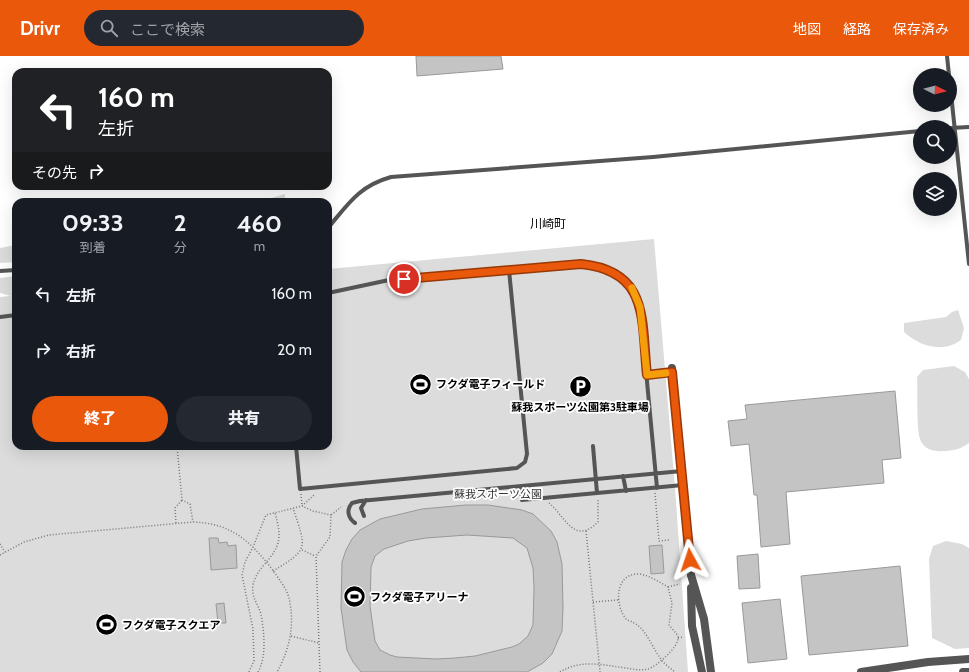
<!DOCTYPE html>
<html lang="ja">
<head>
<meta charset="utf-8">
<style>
  :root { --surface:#171b24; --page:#242831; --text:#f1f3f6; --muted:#9ea1a6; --accent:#ea580c }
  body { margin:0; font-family:Cabin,"Noto Sans JP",sans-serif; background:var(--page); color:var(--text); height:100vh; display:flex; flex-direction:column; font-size:15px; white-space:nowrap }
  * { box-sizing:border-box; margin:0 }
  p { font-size:13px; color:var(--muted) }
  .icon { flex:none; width:22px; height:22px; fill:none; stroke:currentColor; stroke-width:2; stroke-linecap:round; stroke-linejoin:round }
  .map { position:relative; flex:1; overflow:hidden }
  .panel { position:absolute; left:12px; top:142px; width:320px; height:252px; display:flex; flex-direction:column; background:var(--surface); border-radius:12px; box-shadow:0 4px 16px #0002 }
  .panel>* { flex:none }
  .hud { position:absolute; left:12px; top:12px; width:320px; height:122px; border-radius:12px; box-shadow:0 4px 16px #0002; background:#202124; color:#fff; overflow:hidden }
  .needle { width:26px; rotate:96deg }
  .fabs { position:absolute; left:913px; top:12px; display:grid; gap:8px }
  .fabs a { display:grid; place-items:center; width:44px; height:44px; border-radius:50%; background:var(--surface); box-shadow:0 4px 16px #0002; font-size:20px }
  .pin { position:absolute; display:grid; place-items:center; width:34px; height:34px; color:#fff; margin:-17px; border:2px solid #fff; border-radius:50%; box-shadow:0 1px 4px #0007 }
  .me { position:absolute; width:44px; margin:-22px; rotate:355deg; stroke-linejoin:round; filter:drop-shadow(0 0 3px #0008) }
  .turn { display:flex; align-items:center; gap:14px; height:84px; padding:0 20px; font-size:18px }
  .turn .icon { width:52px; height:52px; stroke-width:2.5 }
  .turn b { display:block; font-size:28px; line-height:34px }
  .then { display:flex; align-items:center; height:38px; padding:0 20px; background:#0003; gap:8px; font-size:15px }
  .eta { display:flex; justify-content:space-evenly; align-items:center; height:68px; text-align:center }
  .eta b { font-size:24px; font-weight:800; line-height:28px }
  .action { display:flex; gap:8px; margin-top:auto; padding:8px 20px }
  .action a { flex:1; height:46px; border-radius:24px; background:var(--accent); color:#fff; font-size:16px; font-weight:800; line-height:46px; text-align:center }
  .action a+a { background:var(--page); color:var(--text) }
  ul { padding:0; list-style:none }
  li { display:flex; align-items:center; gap:12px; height:56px; padding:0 20px }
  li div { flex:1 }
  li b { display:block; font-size:15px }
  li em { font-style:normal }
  header { display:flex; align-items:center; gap:24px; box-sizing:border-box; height:56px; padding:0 20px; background:var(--accent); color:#fff }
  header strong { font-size:19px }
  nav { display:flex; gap:22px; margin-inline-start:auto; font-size:14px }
  .search { width:280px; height:36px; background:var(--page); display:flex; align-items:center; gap:10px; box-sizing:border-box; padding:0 14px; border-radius:22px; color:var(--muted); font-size:15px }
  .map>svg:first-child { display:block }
  .green { fill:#dcdcdc }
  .building { fill:#c4c4c4; stroke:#999; fill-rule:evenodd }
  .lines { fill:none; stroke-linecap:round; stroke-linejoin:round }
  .path { stroke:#777; stroke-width:1.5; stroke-dasharray:1 2; stroke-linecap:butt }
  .service { stroke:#555; stroke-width:4 }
  .minor { stroke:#555; stroke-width:8 }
  .tertiary { stroke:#555; stroke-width:8 }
  .route-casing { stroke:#983908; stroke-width:10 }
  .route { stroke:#ea580c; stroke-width:7 }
  .slow { stroke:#f59e0b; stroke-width:7 }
  .labels { text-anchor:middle; stroke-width:3.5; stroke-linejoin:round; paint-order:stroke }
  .poi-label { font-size:11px; font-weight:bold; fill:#000; stroke:#fff; text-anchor:start }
  .park-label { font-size:11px; fill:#333; stroke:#fff }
  .neighbourhood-label { font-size:12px; fill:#000; stroke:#fff }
</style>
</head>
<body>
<header>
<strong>Drivr</strong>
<div class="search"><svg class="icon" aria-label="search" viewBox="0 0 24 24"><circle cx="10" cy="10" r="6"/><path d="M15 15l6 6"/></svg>ここで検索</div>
<nav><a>地図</a><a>経路</a><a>保存済み</a></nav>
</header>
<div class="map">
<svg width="969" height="616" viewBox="0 0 969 616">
  <rect width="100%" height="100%" fill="#fff"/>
  <path class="green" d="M285,138v8h-27z
    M654,183l21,249 13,184h-688v-375l11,-1 -11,-3v-15l16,-2v170h312v-177z
    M16,189v17l-16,1v-15z
    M958,254l6,18 -3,12c-18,13 -41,7 -57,-8v-9l42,-6 6,-5z
    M954,310l11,6 4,7v64c-8,6 -16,8 -26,8 -9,1 -20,-2 -23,-12 -4,-11 -2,-48 -3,-62l6,-7z
    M946,485l16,3 7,4v100l-14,1 -23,-11 -3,-79 4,-13z"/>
  <path class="building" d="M416,0h85l2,13 -86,7z
    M895,335l6,67 -19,2 2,23 -98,9 4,52 -29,3 -4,-52h-3l-5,-51 -18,2 -3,-25 19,-2 -2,-14z
    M466,449h22l34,5 11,4 18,17 6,11 5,22 1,44 -1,23 -10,23 -9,9 -16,9h-166l-8,-10 -6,-12 -6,-42 1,-46 4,-12 6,-11 8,-9 20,-11 42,-10zM467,479l46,3 14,10 6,20 1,20 -1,37 -5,11 -9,8 -7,3 -37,9 -20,2 -19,1 -39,-2 -7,-2 -10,-5 -5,-9 -5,-35 1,-39 4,-11 9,-7 24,-8 18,-3z
    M209,482h9l1,5 8,-1 1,4 8,-1 1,23 -26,2z
    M662,489l2,28 -13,1 -2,-28z
    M758,498l2,34 -21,1 -2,-33z
    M900,510l8,80 -99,9 -8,-79z
    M780,543l7,60 -39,4 -6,-60z
    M224,547l2,20h-8l-2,-19z"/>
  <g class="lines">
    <path class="path" d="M177,390l5,54 8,4 3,18
      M655,437l4,48 10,-1
      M301,438l1,12
      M549,447c16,13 25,43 49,19v-23
      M302,450l13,-12
      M176,467l-1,-15 7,-8
      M586,475l14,141
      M0,488l5,8
      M302,494l13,6
      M0,499l24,-13 25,-7 144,-13c38,1 57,19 79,47 6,9 14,18 17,29 6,26 1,51 -12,74
      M273,515c37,-22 33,-23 20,-63
      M668,531l12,-3
      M593,546l25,-2
      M291,580l28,7
      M678,582l6,-1
      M249,616l5,-11 -1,-32 -11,-54 3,-13 8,-15 13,-32 36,-9 11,5 18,4
      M258,616c9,-16 6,-40 3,-58 -3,-10 -10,-17 -8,-29 2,-8 5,-13 10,-19 18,-20 19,-28 12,-53
      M320,616l-4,-116 14,-19 1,-22 10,-8
      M560,616c21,-13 43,-7 66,-4 7,1 15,3 22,1 8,-2 32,-23 30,-32 -1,-4 -6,-8 -9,-12l3,-22 -4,-16c-9,-5 -22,-14 -32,-13 -22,2 -21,33 -9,46 19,5 23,25 34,39 3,5 9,9 14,13"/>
    <path class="service" d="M947,0l2,19
      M950,28l19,180
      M950,72l19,-1
      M328,172c20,-24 31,-42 63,-51l262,-20 267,-26
      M0,215l16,-1
      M328,237l61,-13 192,-16c33,3 46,12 59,43l17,181
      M0,261l16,-2
      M647,319l25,-3
      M296,390l4,43 217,-21 8,-6 2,-8 -18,-184
      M593,390l4,47
      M623,420l3,15
      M521,431l1,13 161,-15
      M364,460l-3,-8 5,-8
      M355,467c-7,-5 -9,-13 -3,-20l8,-2 322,-30"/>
    <path class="minor" d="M691,519l13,44 7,53
      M691,532l1,38 10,46"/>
    <path class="tertiary" d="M672,312l19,207
      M861,616l67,-10 41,-3
      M963,616h6"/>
  </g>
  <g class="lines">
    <defs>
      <path id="route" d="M404,223l177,-15c69,7 60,56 66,111l25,-3 18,188"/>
    </defs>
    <use href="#route" class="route-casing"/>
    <use href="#route" class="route"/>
    <path class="slow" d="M632,232l8,19 7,68 19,-2"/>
  </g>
  <defs>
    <symbol id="stadium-disc" viewBox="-11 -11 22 22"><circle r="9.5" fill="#000" stroke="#fff"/><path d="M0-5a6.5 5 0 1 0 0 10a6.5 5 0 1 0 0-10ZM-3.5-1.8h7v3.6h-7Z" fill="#fff"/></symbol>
    <symbol id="parking-disc" viewBox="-11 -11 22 22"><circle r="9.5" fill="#000" stroke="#fff"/><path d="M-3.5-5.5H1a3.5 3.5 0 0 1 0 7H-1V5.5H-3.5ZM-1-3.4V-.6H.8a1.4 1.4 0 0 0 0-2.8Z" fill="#fff"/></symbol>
  </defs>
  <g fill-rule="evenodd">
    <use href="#stadium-disc" x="408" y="316" width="25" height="25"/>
    <use href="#parking-disc" x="568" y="318" width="25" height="25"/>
    <use href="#stadium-disc" x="342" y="528" width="25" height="25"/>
    <use href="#stadium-disc" x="94" y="556" width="25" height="25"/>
  </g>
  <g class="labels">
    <g class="poi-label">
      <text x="436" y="332">フクダ電子フィールド</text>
      <text x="580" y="355" text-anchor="middle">蘇我スポーツ公園第3駐車場</text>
      <text x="370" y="545">フクダ電子アリーナ</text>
      <text x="122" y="573">フクダ電子スクエア</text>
    </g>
    <g class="park-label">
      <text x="498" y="442">蘇我スポーツ公園</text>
    </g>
    <g class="neighbourhood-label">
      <text x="548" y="172">川崎町</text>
    </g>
  </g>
</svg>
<div class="fabs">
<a><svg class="needle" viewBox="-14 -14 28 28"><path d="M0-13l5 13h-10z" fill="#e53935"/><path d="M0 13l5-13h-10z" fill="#9ea1a6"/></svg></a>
<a><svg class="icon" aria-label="search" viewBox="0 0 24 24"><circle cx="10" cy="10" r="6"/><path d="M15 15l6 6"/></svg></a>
<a><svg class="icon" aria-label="layers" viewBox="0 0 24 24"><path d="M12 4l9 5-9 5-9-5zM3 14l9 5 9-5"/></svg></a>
</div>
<div class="pin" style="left:404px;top:223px;background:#d93025"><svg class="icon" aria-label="arrive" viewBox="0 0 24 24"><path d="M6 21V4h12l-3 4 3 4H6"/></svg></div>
<svg class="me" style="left:690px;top:504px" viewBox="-20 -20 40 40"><path d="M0-17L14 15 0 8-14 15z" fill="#ea580c" stroke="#fff" stroke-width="4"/></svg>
<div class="hud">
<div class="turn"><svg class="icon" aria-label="left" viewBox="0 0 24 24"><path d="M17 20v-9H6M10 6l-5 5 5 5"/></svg><div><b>160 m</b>左折</div></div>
<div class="then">その先<svg class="icon" aria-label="right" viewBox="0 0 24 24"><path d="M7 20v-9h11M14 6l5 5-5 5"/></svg></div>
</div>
<section class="panel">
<div class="eta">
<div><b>09:33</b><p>到着</p></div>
<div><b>2</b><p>分</p></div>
<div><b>460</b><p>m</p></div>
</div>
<ul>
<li><svg class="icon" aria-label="left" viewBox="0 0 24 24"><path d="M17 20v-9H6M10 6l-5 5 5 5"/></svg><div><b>左折</b></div><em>160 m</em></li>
<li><svg class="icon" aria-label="right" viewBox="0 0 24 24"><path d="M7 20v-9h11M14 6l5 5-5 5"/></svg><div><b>右折</b></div><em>20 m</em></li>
</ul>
<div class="action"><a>終了</a><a>共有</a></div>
</section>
</div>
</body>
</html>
